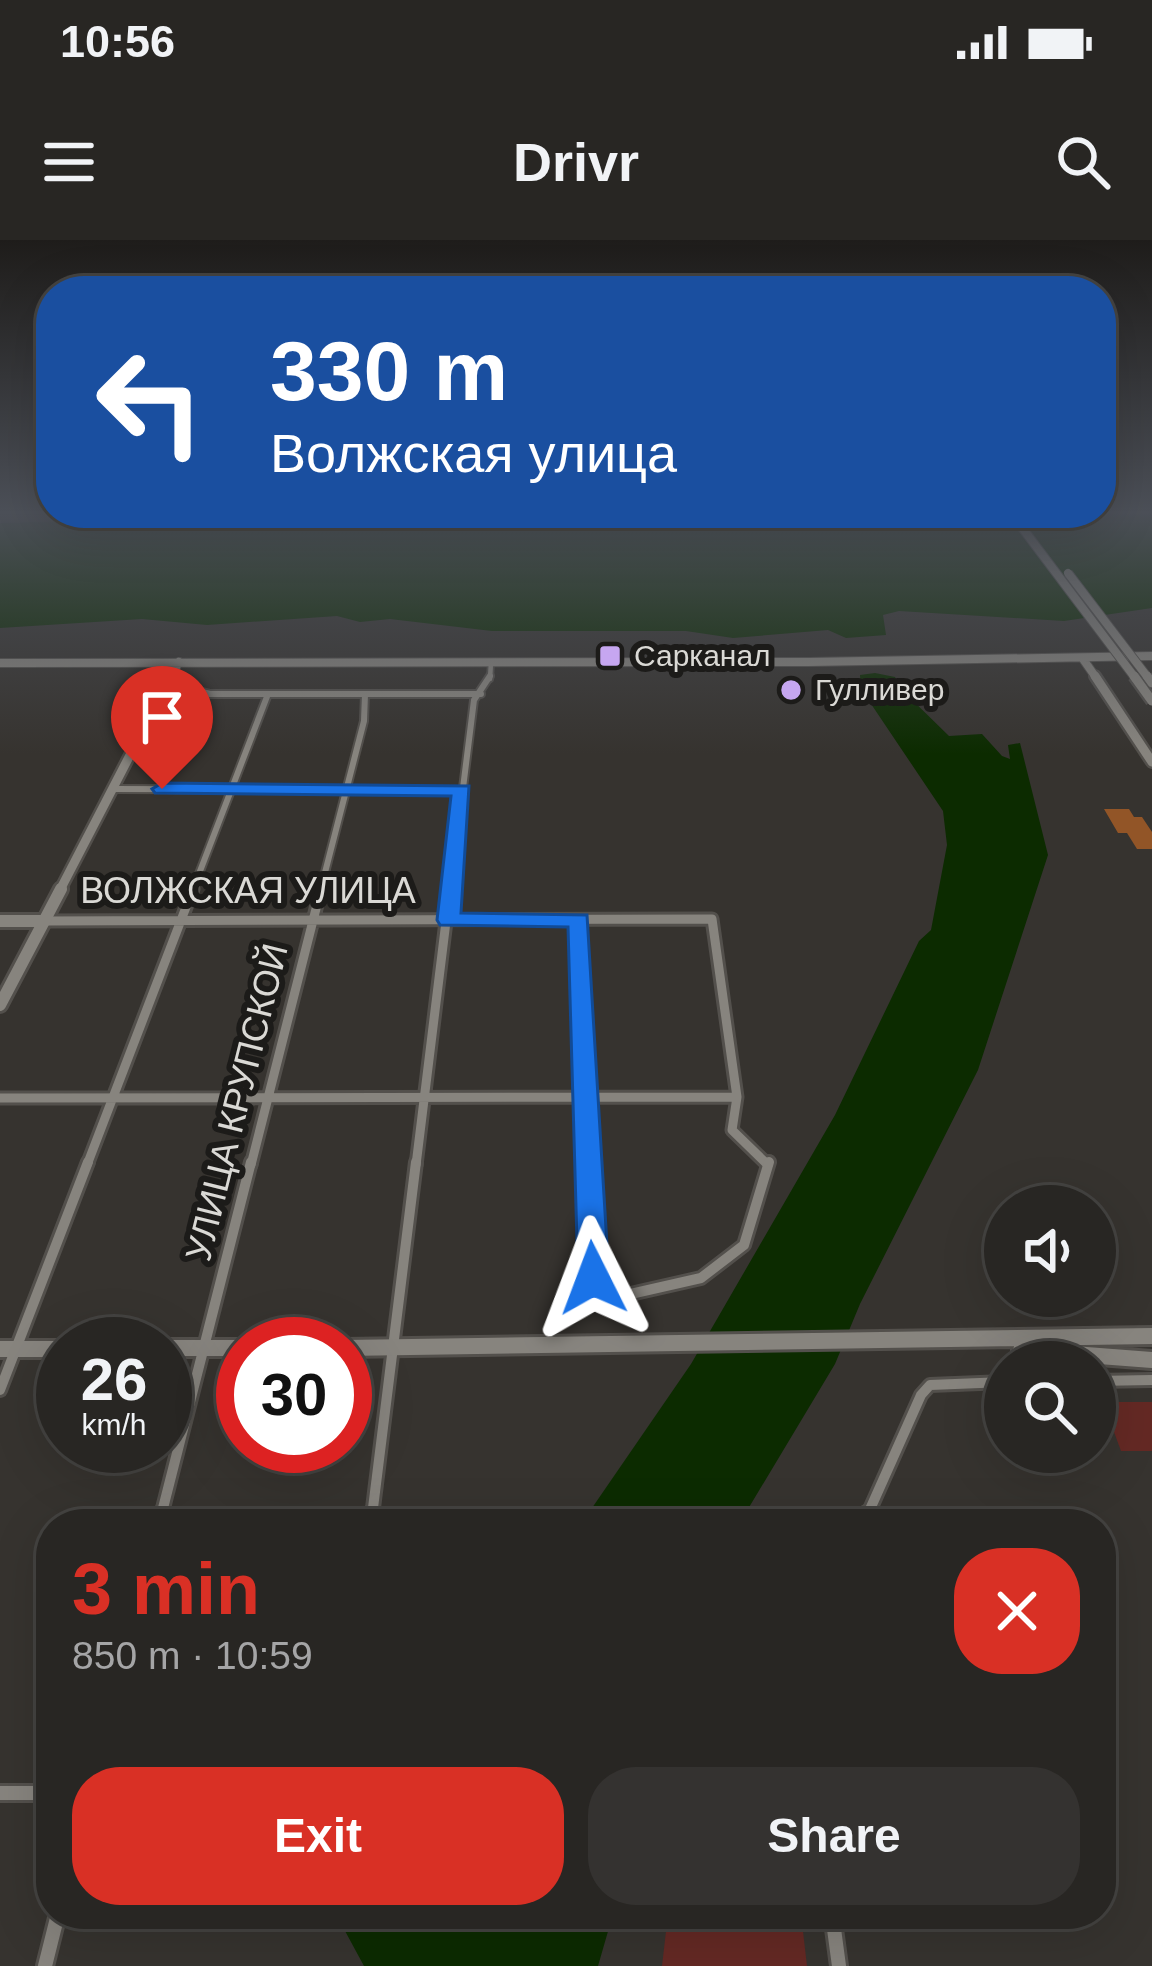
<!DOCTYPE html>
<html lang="en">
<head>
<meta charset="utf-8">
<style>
  :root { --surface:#282623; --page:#343230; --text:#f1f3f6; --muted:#a5a5a6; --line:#444341; --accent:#d93025 }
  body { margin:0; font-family:Arial,sans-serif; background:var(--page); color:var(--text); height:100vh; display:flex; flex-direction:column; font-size:45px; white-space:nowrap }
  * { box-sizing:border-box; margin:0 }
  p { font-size:39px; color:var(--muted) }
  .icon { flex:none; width:66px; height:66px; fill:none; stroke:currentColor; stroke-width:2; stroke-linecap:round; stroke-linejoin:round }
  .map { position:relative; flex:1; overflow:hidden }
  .side { position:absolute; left:36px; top:1269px; width:1080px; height:420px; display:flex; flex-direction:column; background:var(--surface); border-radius:48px; box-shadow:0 12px 48px #0002,0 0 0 3px var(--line) }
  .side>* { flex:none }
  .banner { position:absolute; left:36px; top:36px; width:1080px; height:252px; border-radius:48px; box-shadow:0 12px 48px #0002,0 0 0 3px var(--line); background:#1a4fa0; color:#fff; overflow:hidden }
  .buttons { position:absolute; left:984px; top:945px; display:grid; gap:24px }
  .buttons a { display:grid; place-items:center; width:132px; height:132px; border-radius:50%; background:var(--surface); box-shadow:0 12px 48px #0002,0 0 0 3px var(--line); font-size:60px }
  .speed { position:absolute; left:36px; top:1077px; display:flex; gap:24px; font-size:60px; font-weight:700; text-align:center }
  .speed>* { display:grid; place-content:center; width:156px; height:156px; border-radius:50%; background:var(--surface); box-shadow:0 12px 48px #0002,0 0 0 3px var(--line); line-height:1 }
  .speed small { font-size:30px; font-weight:400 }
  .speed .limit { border:18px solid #d22; background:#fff; color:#111 }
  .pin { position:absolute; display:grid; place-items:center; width:102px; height:102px; color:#fff; margin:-123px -51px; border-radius:50% 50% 50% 0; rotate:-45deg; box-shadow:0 0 12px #0007 }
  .pin .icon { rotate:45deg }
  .me { position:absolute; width:132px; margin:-66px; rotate:357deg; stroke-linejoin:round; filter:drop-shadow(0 0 9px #0008) }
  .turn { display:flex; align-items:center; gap:42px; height:252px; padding:0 36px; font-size:54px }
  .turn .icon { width:156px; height:156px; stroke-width:2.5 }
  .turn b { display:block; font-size:84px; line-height:102px }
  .round { display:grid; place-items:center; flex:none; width:126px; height:126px; border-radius:48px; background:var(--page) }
  .overview { display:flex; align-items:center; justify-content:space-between; height:204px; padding:0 36px }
  h1 { font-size:72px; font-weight:600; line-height:90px; color:var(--accent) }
  .cta { display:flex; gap:24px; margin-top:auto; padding:24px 36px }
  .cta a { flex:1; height:138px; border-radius:48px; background:var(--accent); color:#fff; font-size:48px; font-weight:600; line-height:138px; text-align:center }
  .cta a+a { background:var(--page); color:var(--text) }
  .status { display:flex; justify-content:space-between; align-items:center; height:84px; padding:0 60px; background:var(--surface); direction:ltr }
  .status svg { height:33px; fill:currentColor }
  header { display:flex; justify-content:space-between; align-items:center; height:156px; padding:0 36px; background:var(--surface); font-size:54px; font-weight:600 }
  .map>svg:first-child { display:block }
  .green { fill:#642924 }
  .water { fill:#0c2b00 }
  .building { fill:#925527 }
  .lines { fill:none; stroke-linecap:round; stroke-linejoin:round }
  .street-far4-casing { stroke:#53504c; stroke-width:8 }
  .street-far3-casing { stroke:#53504c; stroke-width:10 }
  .street-far2-casing { stroke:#53504c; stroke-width:15 }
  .street-far1-casing { stroke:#53504c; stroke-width:16 }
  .street-casing { stroke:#53504c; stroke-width:20 }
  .secondary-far3-casing { stroke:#53504c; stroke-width:10 }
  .secondary-far2-casing { stroke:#53504c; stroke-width:14 }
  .secondary-far1-casing { stroke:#53504c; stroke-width:18 }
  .secondary-casing { stroke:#53504c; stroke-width:22 }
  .street-far4 { stroke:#87847e; stroke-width:4.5 }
  .street-far3 { stroke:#87847e; stroke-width:6 }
  .street-far2 { stroke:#87847e; stroke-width:9 }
  .street-far1 { stroke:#87847e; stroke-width:10 }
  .street { stroke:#87847e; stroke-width:14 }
  .secondary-far3 { stroke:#87847e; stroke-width:8 }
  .secondary-far2 { stroke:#87847e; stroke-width:9 }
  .secondary-far1 { stroke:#87847e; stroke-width:12 }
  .secondary { stroke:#87847e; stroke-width:16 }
  .secondary-bridge-far1-casing { stroke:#53504c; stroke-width:10; stroke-linecap:butt }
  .secondary-bridge-casing { stroke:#53504c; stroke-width:14; stroke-linecap:butt }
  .secondary-bridge-far1 { stroke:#87847e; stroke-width:8 }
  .secondary-bridge { stroke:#87847e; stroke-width:9 }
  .route { fill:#1a73e8; stroke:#114b97; stroke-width:3 }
  .poi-dot { fill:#c6a6f0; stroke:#1c1b19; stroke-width:4.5 }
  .labels { text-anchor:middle; stroke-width:12; stroke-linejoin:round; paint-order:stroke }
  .far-poi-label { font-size:30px; fill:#dad9d5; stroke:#1c1b19; text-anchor:start }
  .street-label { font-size:36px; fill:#dad9d5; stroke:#1c1b19 }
</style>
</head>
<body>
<div class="status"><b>10:56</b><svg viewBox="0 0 49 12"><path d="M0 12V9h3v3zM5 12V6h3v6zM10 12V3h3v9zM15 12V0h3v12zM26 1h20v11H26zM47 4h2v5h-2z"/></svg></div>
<header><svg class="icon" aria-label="menu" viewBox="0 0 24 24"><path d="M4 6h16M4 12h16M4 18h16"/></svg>Drivr<svg class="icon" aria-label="search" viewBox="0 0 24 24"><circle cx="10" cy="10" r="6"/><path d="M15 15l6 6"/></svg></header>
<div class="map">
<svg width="1152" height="1726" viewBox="0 0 1152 1726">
  <rect width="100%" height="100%" fill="#36332f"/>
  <path class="green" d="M1103,1162h49v49h-31z
    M668,1674h133l6,52h-145z"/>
  <path class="water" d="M377,273h775v95l-88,13 -165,-10 -16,4 3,20 -40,3 -18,-8 -95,8 -47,-7h-194l-102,-12 -30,3 -23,-6 -130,9 -65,-6 -142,9v-105z
    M875,433l20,4 6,12 48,47 33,-2 20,22 8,3 -2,-14 12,-2 28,112 -70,215 -118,234 -25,60 -96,160h-158l110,-160 144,-249 84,-174 12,-11 16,-85 -4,-34 -82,-122 -1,-14z
    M324,1674h289l-15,52h-234l-26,-48z"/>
  <path class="building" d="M1104,569h25l5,8h8l10,15v17h-15l-10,-16h-9z
    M992,992h13v61h-9l-8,-27h5l-5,-18h9z"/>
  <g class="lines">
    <defs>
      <path id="street-far4" d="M490,439l1,-17"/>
      <path id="street-far3" d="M168,443l42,11h271
        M114,549l348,1
        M192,652l76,-198
        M320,652l44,-171 1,-27
        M450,652l24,-192 16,-24"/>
      <path id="street-far2" d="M579,680l10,245
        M44,681l668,-2 25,178 -5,33 36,35
        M0,858l737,-1
        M87,925l106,-276
        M251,925l70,-276
        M416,925l34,-276"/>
      <path id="street-far1" d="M588,922l5,116 20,20 88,-20 43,-33 25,-83
        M1095,1141l57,-1
        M0,1150l88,-228
        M161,1276l90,-354
        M372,1276l44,-354
        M867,1276l54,-121 9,-10 75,-3"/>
      <path id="street" d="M159,1284l3,-11
        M371,1284l1,-11
        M863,1284l5,-11
        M0,1553h51
        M832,1674l7,52
        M45,1726l13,-52"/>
      <path id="secondary-far3" d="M1083,419l14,20
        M0,423l809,-1 343,-6
        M170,439l9,-17"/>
      <path id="secondary-far2" d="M1095,436l57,86
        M59,652l112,-216"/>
      <path id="secondary-far1" d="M0,681h44
        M0,765l61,-116"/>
      <path id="secondary" d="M165,1108h78
        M345,1108l807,-12
        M0,1109h63
        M1021,1110l131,10"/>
    </defs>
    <use href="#street-far4" class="street-far4-casing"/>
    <use href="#street-far3" class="street-far3-casing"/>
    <use href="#street-far2" class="street-far2-casing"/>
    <use href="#street-far1" class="street-far1-casing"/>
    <use href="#street" class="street-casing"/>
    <use href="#secondary-far3" class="secondary-far3-casing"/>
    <use href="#secondary-far2" class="secondary-far2-casing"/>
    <use href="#secondary-far1" class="secondary-far1-casing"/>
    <use href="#secondary" class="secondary-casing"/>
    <use href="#street-far4" class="street-far4"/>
    <use href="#street-far3" class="street-far3"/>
    <use href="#street-far2" class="street-far2"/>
    <use href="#street-far1" class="street-far1"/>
    <use href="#street" class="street"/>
    <use href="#secondary-far3" class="secondary-far3"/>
    <use href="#secondary-far2" class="secondary-far2"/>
    <use href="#secondary-far1" class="secondary-far1"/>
    <use href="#secondary" class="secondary"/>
    <defs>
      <path id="secondary-bridge-far1" d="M1011,273l125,166
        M1068,333l81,106"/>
      <path id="secondary-bridge" d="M1134,436l18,25
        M1147,436l5,7"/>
    </defs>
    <use href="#secondary-bridge-far1" class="secondary-bridge-far1-casing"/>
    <use href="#secondary-bridge" class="secondary-bridge-casing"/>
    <use href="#secondary-bridge-far1" class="secondary-bridge-far1"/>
    <use href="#secondary-bridge" class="secondary-bridge"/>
  </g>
  <linearGradient id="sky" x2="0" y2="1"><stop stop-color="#1e1c1a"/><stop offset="0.53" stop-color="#4c5058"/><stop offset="1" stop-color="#4c5058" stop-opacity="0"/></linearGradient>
  <rect width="1152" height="514" fill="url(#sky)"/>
  <path class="route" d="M162,543l307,3 -8,127 126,2 22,363 -4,9h-23l-4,-9 -10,-351 -128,-2 -3,-5 14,-124 -296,-3 -3,-4z"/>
  <g class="poi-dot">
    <rect x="598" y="404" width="24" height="24" rx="6"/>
    <circle cx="791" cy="450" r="12"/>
  </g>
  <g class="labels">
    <g class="far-poi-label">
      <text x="634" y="426">Сарканал</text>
      <text x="815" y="460">Гулливер</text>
    </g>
    <g class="street-label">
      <text x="248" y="663">ВОЛЖСКАЯ УЛИЦА</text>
      <text transform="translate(236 862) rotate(-76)" y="13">УЛИЦА КРУПСКОЙ</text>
    </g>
  </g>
</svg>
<div class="buttons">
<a><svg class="icon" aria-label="sound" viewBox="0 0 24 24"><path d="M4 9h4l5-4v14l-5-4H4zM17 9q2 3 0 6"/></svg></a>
<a><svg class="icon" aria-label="search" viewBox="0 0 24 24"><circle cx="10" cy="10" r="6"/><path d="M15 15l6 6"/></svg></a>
</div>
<div class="speed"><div>26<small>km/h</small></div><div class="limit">30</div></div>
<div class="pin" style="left:162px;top:549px;background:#d93025"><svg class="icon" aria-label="arrive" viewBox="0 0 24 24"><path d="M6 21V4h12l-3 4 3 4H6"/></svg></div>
<svg class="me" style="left:593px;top:1038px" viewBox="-20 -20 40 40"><path d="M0-17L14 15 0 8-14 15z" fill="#1a73e8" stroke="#fff" stroke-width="4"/></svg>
<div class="banner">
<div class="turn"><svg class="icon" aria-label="left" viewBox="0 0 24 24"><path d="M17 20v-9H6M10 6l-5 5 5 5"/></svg><div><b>330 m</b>Волжская улица</div></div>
</div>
<section class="side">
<div class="overview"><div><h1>3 min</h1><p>850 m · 10:59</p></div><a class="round" style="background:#d93025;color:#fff"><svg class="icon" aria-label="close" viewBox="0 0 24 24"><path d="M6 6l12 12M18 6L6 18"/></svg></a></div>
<div class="cta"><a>Exit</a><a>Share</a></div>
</section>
</div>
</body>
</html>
